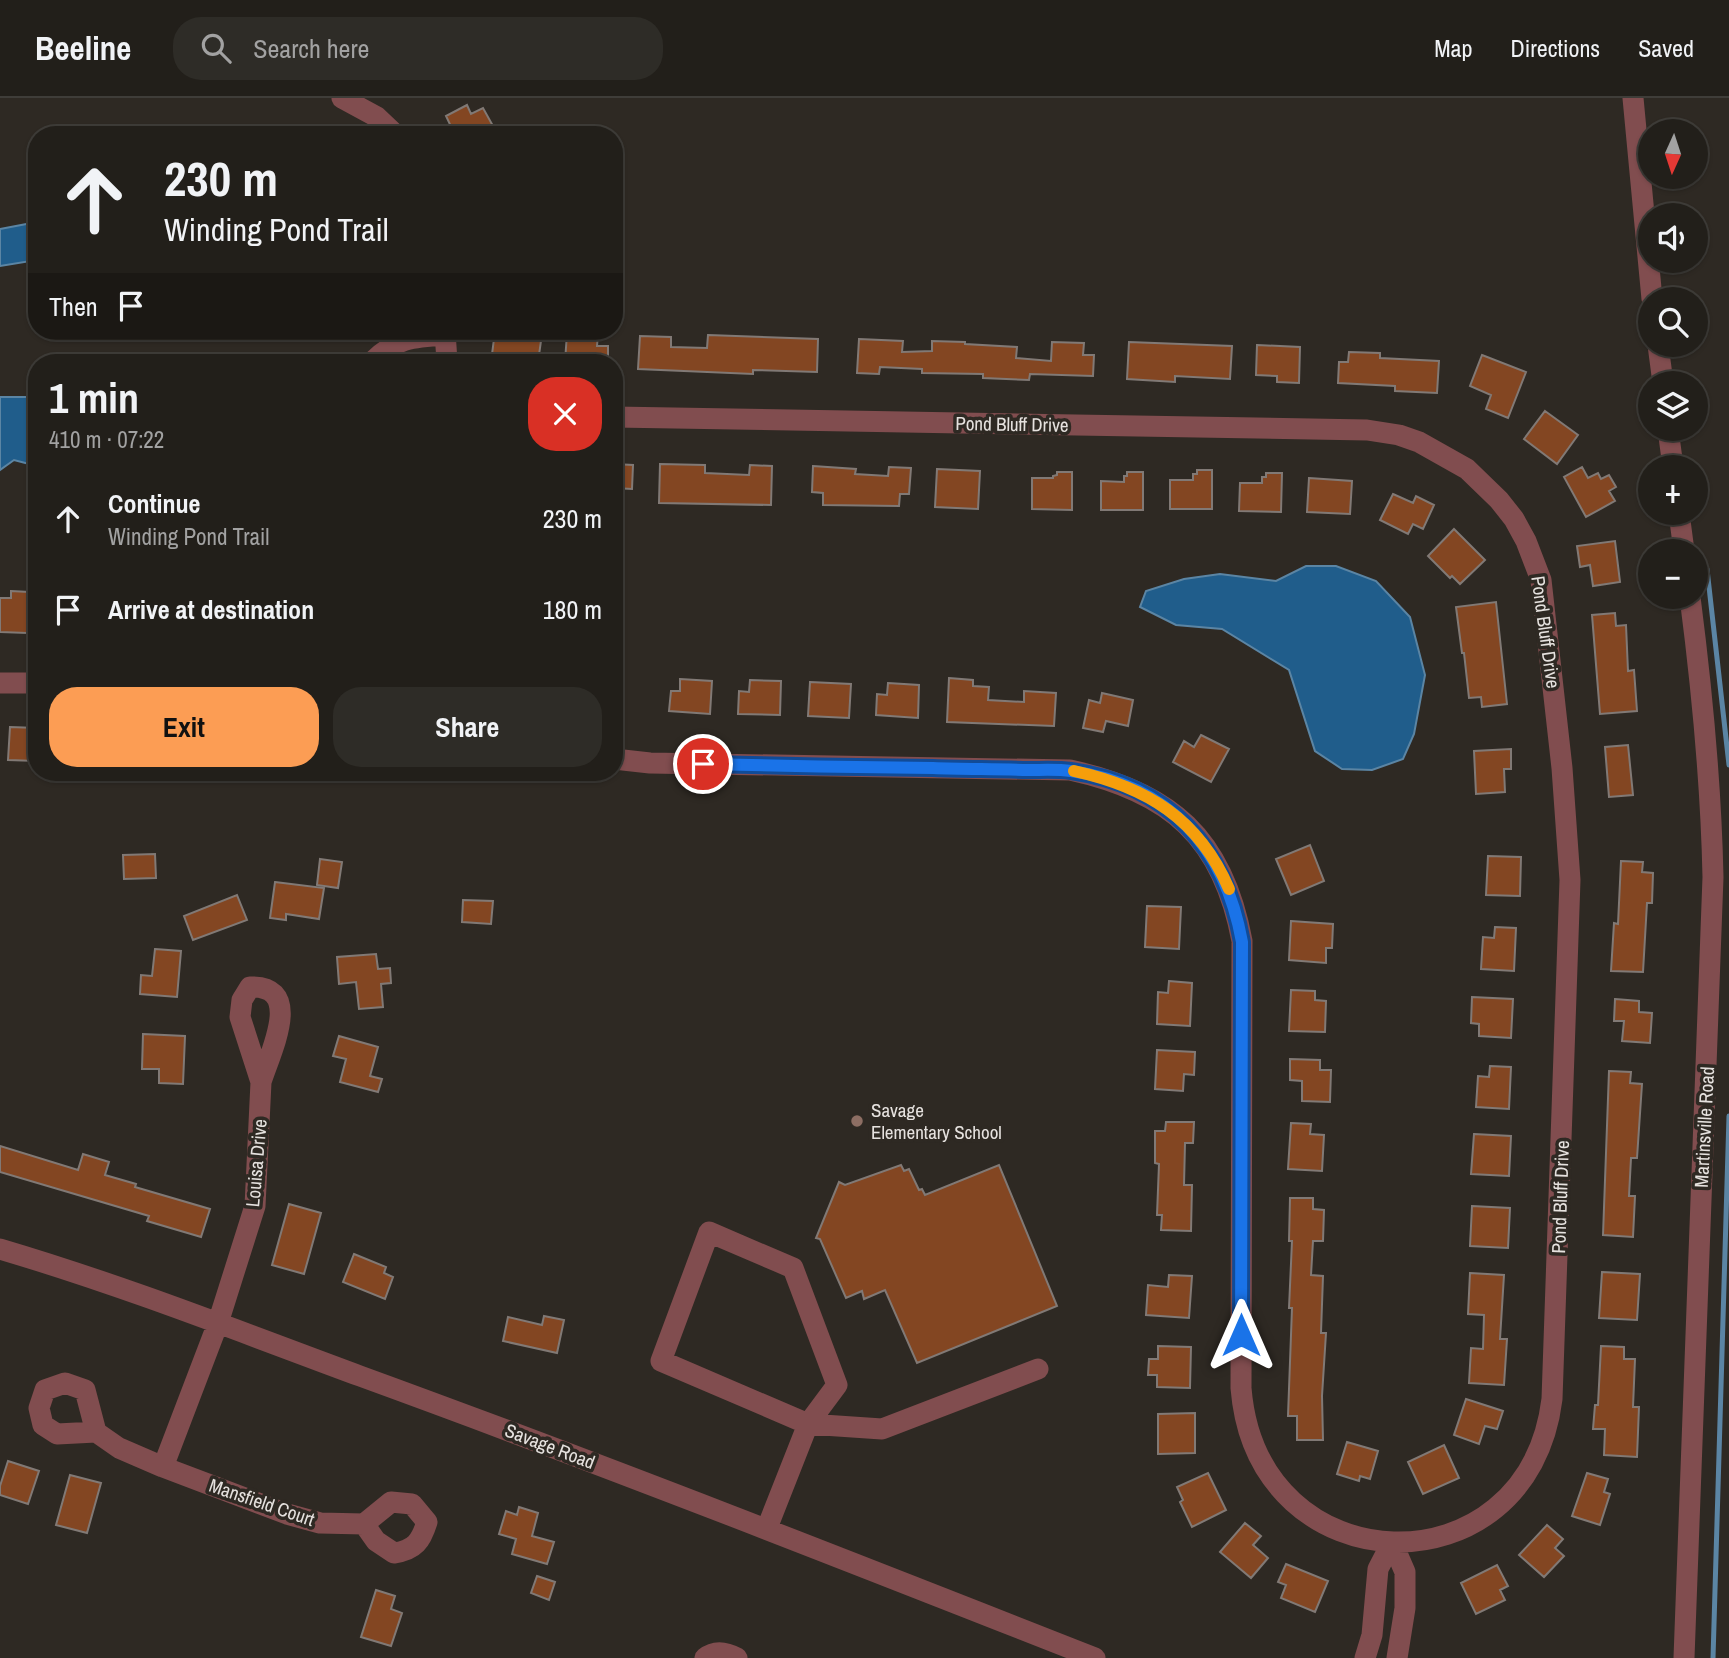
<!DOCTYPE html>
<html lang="en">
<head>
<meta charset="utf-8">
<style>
  :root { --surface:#221f1a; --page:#2e2c27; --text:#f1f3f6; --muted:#a2a2a2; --line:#3f3d39; --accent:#fc9d54 }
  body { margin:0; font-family:"Archivo Narrow",sans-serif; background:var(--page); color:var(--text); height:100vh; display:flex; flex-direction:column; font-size:26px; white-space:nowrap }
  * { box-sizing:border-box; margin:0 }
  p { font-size:23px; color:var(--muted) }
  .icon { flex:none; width:38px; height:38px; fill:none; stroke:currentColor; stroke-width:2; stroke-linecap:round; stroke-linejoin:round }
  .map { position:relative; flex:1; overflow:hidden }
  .side { position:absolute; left:28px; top:256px; width:595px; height:427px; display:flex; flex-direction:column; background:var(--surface); border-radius:28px; box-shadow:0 2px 5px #0004,0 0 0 2px var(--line) }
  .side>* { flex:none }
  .hud { position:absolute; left:28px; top:28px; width:595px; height:214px; border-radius:28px; box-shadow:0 2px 5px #0004,0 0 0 2px var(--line); background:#221f1a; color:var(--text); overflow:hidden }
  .needle { width:46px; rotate:183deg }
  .buttons { position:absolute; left:1638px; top:21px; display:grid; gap:14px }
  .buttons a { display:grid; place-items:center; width:70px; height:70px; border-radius:50%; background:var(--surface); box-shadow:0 2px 5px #0004,0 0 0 2px var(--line); font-size:35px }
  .pin { position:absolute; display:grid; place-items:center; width:60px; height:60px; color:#fff; margin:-30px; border:4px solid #fff; border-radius:50%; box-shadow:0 2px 7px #0007 }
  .me { position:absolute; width:77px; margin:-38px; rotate:0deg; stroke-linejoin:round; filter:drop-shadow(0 0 5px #0008) }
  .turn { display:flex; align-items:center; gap:24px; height:147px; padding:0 21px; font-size:32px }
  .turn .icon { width:91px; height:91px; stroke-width:2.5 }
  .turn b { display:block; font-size:49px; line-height:60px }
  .then { display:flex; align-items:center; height:66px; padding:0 21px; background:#0003; gap:14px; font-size:26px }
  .round { display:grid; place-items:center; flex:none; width:74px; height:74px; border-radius:28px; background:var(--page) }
  .headline { display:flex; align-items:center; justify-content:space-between; height:119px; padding:0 21px }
  h1 { font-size:42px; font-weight:700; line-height:52px }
  .primary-button { display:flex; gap:14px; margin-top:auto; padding:14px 21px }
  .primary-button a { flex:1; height:80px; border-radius:28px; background:var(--accent); color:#111; font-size:28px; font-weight:700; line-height:80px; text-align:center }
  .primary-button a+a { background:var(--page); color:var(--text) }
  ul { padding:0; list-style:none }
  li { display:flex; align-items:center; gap:21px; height:91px; padding:0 21px }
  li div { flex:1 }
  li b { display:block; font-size:26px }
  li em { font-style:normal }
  header { display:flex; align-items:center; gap:42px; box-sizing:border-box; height:98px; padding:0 35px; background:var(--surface); border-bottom:2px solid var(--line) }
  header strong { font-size:33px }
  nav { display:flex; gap:38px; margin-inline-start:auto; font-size:24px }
  .search { width:490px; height:63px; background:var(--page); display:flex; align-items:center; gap:18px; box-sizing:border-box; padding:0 24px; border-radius:28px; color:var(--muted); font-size:26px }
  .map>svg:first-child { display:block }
  .water { fill:#205d8b; stroke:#5b85a4; stroke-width:2 }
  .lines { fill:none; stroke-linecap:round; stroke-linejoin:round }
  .stream { stroke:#5b85a4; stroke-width:5 }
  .building { fill:#834622; stroke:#817975; stroke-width:2 }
  .minor { stroke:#814d4f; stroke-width:21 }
  .route-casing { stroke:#114b97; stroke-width:18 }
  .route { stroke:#1a73e8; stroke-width:12 }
  .slow { stroke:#f59e0b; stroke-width:12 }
  .education-dot { fill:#8d6e63; stroke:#2e2923; stroke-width:2.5 }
  .labels { text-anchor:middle; stroke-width:7; stroke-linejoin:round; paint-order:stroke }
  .street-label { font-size:19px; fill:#e6e2df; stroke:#2e2923 }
  .poi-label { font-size:19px; fill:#e6e2df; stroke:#2e2923; text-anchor:start }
</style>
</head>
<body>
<header>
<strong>Beeline</strong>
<div class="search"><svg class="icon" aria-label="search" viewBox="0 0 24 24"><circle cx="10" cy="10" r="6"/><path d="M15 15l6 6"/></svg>Search here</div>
<nav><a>Map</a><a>Directions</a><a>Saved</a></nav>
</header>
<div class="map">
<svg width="1729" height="1560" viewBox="0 0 1729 1560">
  <rect width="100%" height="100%" fill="#2e2923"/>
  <path class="water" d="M37,124v38l-37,6v-37z
    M0,299h37v72l-4,-4 -19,-5 -14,10z
    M1306,468h30l40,15 34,36 15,58 -11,59 -11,25 -31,11 -30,-1 -27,-18 -26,-81 -67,-41 -46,-4 -36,-18 6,-16 38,-12 36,-5 56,7z"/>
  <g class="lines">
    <path class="stream" d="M1707,471l22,196
      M1713,1560l16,-542"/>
  </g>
  <path class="building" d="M467,7l4,9 12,-6 15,27h-43l-9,-19z
    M495,233l47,3 -4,28h-47z
    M567,235l31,1 -1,12h11v16h-43z
    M708,237l110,4 -1,33 -64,-2v4l-115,-5 2,-33 31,1v10l36,1z
    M859,241l44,2 -1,11 30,-1v-10l33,1v2l52,3 -1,11 35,3 1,-19 32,1 -1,12h11l-1,21 -63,-2 -1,6 -46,-2v-4l-61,-1v-4l-42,-2 -1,7 -22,-1z
    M1129,244l103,4 -2,33 -55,-3v6l-48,-3z
    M1257,247l43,2 -1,36 -22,-1v-6l-21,-1z
    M1349,254l31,1v5l59,3 -2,32 -42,-2v-5l-57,-3 1,-21h9z
    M1482,257l44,17 -18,46 -22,-9 5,-14 -21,-9z
    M1545,313l33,24 -21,29 -33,-25z
    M614,366l19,1 -1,24 -18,-1z
    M660,366l45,1v8l44,2 1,-10 22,1 -1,39 -112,-2z
    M813,368l43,3 -1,5 33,2 1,-9 22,1 -2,26h-9l-1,12 -76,-1v-12l-11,-1z
    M1582,369l6,11 10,-5 3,6 8,-4 7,12 -7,4 6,10 -29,16 -22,-40z
    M937,371l43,2 -2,38 -43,-2z
    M1197,372h15v39h-42v-29h23v-6h4z
    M1057,374h15v38l-40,-1v-31h21v-2l4,-1z
    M1127,374h16v38h-42v-29l23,1v-6h3z
    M1266,375h16l-1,39 -42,-1 1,-28h22v-6h4z
    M1309,380l43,3 -2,33 -43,-2z
    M1393,396l20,9 3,-7 18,9 -11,24 -10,-5 -5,10 -28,-14z
    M1454,431l31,31 -25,24 -8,-8 -2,2 -22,-22z
    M1615,443l5,41 -27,4 -3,-21 -10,2 -3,-21z
    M11,493l18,1 -2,41 -27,-1v-34h11z
    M1496,504l11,102 -25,3 -1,-10 -12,1 -5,-45h-2l-6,-46z
    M1615,515l1,13 10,-1 2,46 6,-1 3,41 -37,3 -8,-99z
    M949,580l24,2v6l16,1 -1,13 36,2v-11l32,2 -2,33 -107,-4z
    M680,581l32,2 -2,33 -41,-3 2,-20h9z
    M750,582l31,1 -1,34 -42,-1 1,-23 10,1z
    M810,584l41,2 -2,34 -41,-2z
    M888,585l31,2 -1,33 -42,-3 1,-21 10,1z
    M1102,595l31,7 -5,26 -22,-5 -3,11 -20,-4 6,-28 11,3z
    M10,629l27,1v33l-29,-1z
    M1201,637l28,14 -18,33 -38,-20 11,-21 10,6z
    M1628,647l5,50 -24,2 -4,-50z
    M1511,651v20h-7l1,23 -29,2 -2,-43z
    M1310,747l14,36 -33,14 -15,-36z
    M155,756l1,24 -32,1 -1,-24z
    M1488,758l33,1 -1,39 -34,-1z
    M320,761l22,3 -4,26 -21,-3z
    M1621,763l22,1 -1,10 11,1 -1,30h-5l-4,69 -32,-1 3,-48 4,1z
    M275,784l49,6 -5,31 -33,-5v6l-16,-2z
    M237,797l10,25 -54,20 -9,-24z
    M463,802l30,1 -2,23 -29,-2z
    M1147,808l34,1 -2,42 -34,-2z
    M1291,823l42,3 -1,24h-6v15l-37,-3z
    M1495,829l21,1 -2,43 -33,-2 2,-32 11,1z
    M155,851l26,2 -4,46 -37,-3 1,-19 11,1z
    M376,856l2,15 12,-1 1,15 -10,1 2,23 -24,2 -3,-27 -17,2 -2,-27z
    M1169,883l23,2 -2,43 -33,-2 1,-32 10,1z
    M1291,892l24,1v9l11,1 -1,31 -36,-1z
    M1472,899l41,2 -2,39 -32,-2v-12l-8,-1z
    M1615,901l24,2v11l13,1 -2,30 -28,-2 2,-20h-10z
    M143,936l42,2 -2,48 -24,-1v-14h-17z
    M339,938l39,11 -8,29 12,3 -4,13 -38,-10 6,-23 -13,-3z
    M1157,952l38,2 -1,23 -10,-1 -1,17 -28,-2z
    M1290,961l30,1v10h11l-1,32 -28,-1v-20l-12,-1z
    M1490,968l21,1 -2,42 -33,-2 2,-31 11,1z
    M1609,973l22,1 -1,11 12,1 -5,74h-6l-2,38h6l-2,41 -30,-2z
    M1166,1024h28l-1,21h-8l-1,42h8l-1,46 -30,-1 1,-15h-5l2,-51 -4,-1v-32h10z
    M1291,1025l20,1 -1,10 14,1 -2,36 -34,-2z
    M1474,1036l37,2 -2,40 -38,-2z
    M0,1048l78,24 5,-16 26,8 -4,13 31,9 -1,3 75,22 -9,28 -54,-16 2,-5 -149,-44z
    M901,1067l3,6 5,-2 10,21 3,-1 3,6 74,-30 58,141 -140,57 -32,-73 -21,9 -2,-8 -16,7 -26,-59 -4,-1 23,-56 6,3z
    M1290,1100h23v11l11,1 -1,31h-10l-2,34 12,1 -2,57h5l-4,63 1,44h-26v-24h-9l4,-108h-3l3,-67h-3z
    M289,1106l32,9 -17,61 -32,-9z
    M1472,1108l38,2 -2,40 -38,-2z
    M354,1156l32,13 -2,6 9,4 -8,22 -42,-17z
    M1602,1174l38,2 -3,46 -38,-2z
    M1470,1175l34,2 -4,64h7l-3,46 -35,-2 2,-35 12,1 1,-34 -16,-1z
    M1169,1177l23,1 -3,42 -43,-3 2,-30 20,2z
    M544,1218l20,4 -7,33 -54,-12 5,-24 34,8z
    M1158,1248l33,1 -1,41 -33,-1v-12h-9l1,-16h9z
    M1601,1248l23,1v12h11l-2,48h6l-2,50 -33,-2 1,-26h-12l2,-24h3z
    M1466,1301l37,12 -6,18 -12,-3 -6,18 -25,-9z
    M1195,1315v40l-37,1v-40z
    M1347,1344l31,9 -8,28 -10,-3 -1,5 -22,-7z
    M1444,1347l15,33 -36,16 -15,-32z
    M8,1363l31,10 -11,33 -28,-9v-9z
    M1208,1375l18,37 -34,17 -12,-25 3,-2 -6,-13z
    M1587,1375l21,6 -4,13 6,2 -10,31 -28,-9z
    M70,1377l31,8 -14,50 -31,-8z
    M519,1409l19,6 -6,23 22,6 -7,22 -35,-10 4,-15 -17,-5 7,-23 11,4z
    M1245,1425l16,13 -8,9 15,13 -17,20 -31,-26z
    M1547,1427l16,14 -8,9 9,8 -20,21 -25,-22z
    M1286,1466l42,17 -13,31 -34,-14 5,-13 -8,-3z
    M1497,1467l11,21 -8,4 5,10 -29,14 -15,-31z
    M537,1478l18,6 -6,18 -18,-7z
    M376,1492l19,6 -4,13 11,4 -11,33 -30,-9z"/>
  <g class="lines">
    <path class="minor" d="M342,0l35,19 19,18
      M1633,0l19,201
      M445,233l2,31
      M1658,247l5,38
      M372,264c24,-24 40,-25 73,-27
      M614,319l753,13 32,5 20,7 48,27 32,31 15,19 12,22 15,39 21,188 8,112 -18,519c-24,196 -295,189 -311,-11l1,-447c-19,-103 -71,-149 -172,-171l-420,-7 -36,-4
      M1668,331l5,38
      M1679,415l5,38
      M0,585h37
      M0,1151c122,36 241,83 360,127 247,90 491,186 735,282
      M96,1334l-11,-42 -20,-7 -20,7 -6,18 4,17 14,9 39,-2 23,16 44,19 124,47 33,9 44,1 12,17 18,12c21,-3 27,-12 33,-31l-15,-18 -21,-2 -27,22
      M163,1369l55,-144 37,-117 6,-124 -21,-65 2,-17 8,-13c55,-2 20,66 11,95
      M767,1430l41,-104 29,-39 -44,-117 -84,-36 -48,129 147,63 74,5 156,-60
      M1392,1444l13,30v36l-8,50
      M705,1560c10,-8 21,-6 32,0
      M1365,1560l7,-23 6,-66 14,-27
      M1684,1560l29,-781c-2,-95 -11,-187 -23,-280"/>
  </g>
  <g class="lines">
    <defs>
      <path id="route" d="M703,666c77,2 153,3 230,4 32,1 64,1 96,2 13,0 28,-1 42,1 98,14 154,76 171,171l-1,393"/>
    </defs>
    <use href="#route" class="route-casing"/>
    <use href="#route" class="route"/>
    <path class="slow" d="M1074,673c73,16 125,48 155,118"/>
  </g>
  <circle class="education-dot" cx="857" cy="1023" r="7"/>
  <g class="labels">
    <g class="street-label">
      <text transform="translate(1012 326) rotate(1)" y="7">Pond Bluff Drive</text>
      <text transform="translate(1546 534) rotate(82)" y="7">Pond Bluff Drive</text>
      <text transform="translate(1704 1029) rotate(-87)" y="7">Martinsville Road</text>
      <text transform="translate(256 1065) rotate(-85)" y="7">Louisa Drive</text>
      <text transform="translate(1560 1099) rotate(-88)" y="7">Pond Bluff Drive</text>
      <text transform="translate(550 1348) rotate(21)" y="7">Savage Road</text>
      <text transform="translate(262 1404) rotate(19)" y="7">Mansfield Court</text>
    </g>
    <g class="poi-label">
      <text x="871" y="1019">Savage<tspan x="871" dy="22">Elementary School</tspan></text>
    </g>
  </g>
</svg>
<div class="buttons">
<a><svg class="needle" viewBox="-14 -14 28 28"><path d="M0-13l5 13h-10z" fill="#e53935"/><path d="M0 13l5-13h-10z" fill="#a2a2a2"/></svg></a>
<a><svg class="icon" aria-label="sound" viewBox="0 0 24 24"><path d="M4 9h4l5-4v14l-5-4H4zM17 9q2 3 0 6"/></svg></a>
<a><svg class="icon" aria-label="search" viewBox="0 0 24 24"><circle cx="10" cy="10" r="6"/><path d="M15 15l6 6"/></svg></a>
<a><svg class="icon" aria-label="layers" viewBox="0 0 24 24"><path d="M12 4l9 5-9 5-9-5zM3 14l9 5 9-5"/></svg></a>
<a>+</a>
<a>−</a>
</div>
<div class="pin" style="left:703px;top:666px;background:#d93025"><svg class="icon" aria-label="arrive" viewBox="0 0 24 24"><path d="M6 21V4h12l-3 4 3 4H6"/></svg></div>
<svg class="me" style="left:1241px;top:1237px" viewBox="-20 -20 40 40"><path d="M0-17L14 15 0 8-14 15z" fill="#1a73e8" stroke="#fff" stroke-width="4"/></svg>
<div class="hud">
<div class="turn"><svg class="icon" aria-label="ahead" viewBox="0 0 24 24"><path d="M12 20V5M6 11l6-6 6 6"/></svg><div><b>230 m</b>Winding Pond Trail</div></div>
<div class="then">Then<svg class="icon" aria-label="arrive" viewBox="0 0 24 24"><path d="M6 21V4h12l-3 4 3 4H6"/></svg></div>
</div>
<section class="side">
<div class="headline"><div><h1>1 min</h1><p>410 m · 07:22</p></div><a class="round" style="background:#d93025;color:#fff"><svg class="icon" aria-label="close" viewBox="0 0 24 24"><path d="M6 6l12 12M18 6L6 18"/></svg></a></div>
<ul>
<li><svg class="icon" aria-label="ahead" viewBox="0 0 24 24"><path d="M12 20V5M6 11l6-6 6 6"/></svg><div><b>Continue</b><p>Winding Pond Trail</p></div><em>230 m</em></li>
<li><svg class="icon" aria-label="arrive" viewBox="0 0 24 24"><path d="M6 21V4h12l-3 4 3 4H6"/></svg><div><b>Arrive at destination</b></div><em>180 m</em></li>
</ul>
<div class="primary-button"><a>Exit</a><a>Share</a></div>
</section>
</div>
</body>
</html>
